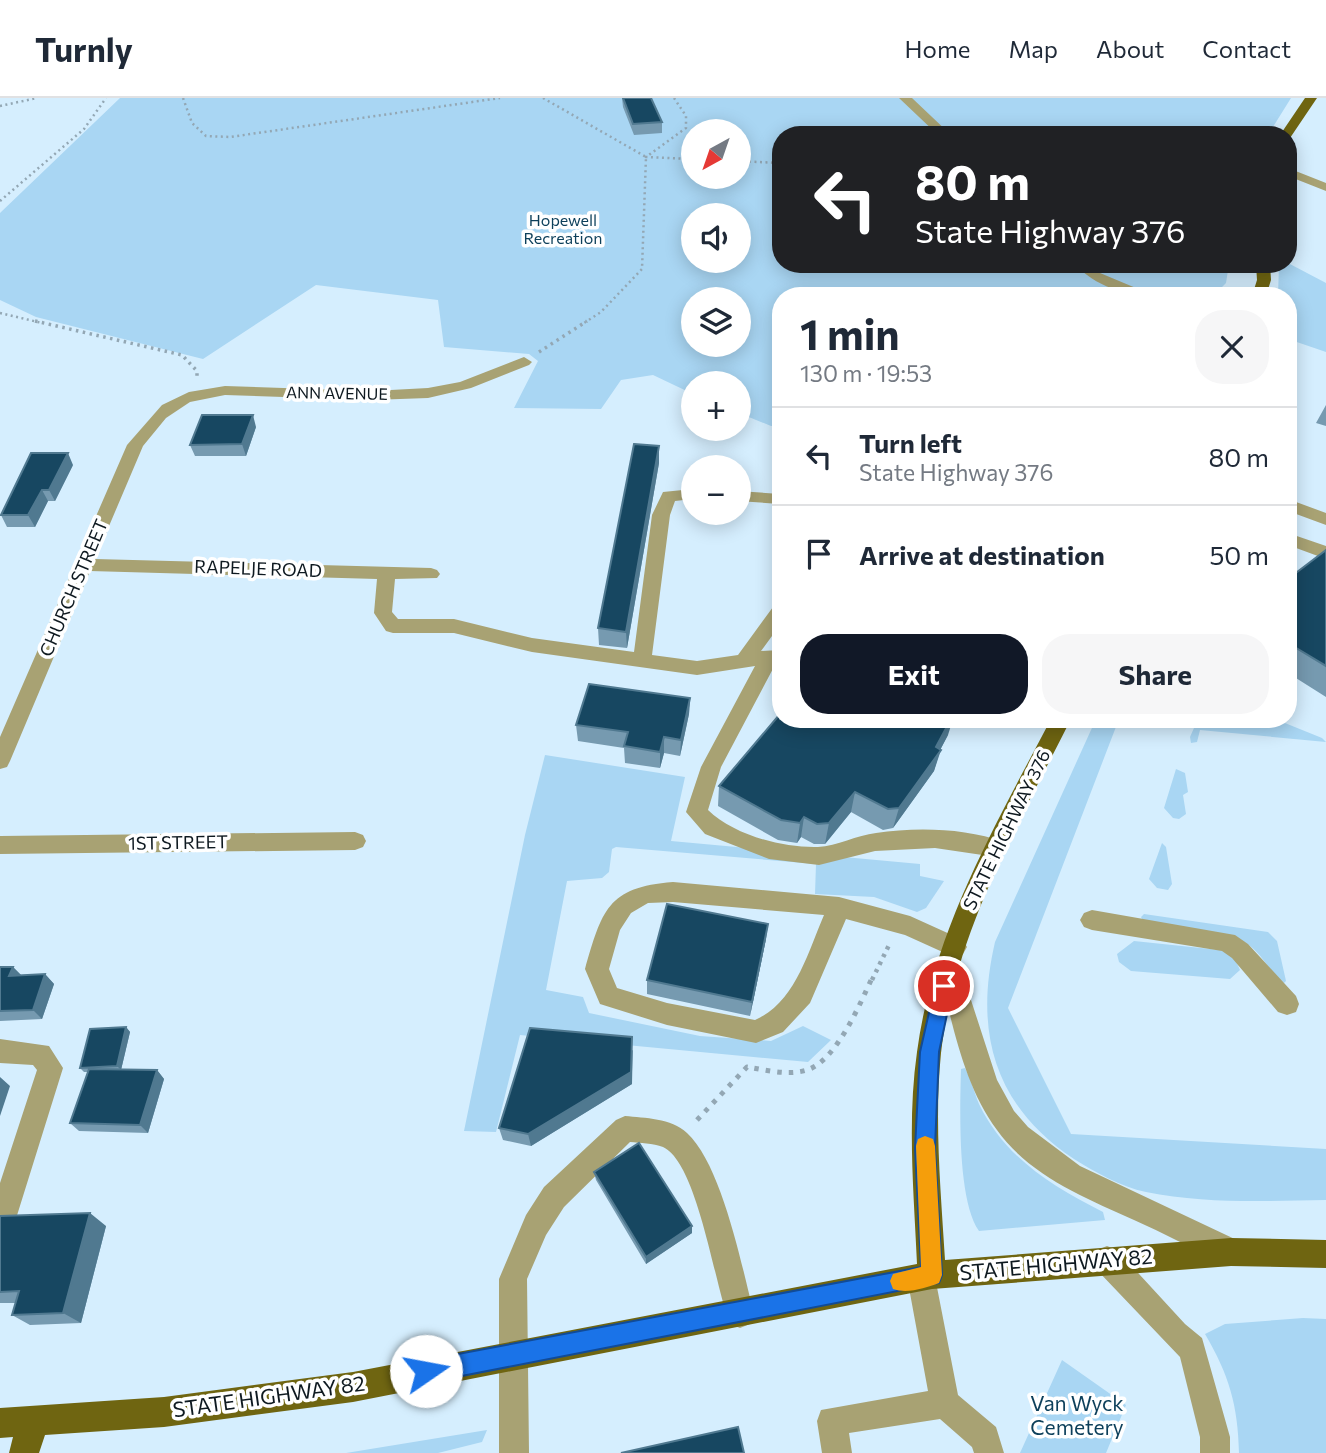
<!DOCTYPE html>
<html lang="en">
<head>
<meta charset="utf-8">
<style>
  :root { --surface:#fff; --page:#f6f6f7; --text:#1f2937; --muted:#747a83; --line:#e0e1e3; --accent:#111827 }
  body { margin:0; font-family:Commissioner,sans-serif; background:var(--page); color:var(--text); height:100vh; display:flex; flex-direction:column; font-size:26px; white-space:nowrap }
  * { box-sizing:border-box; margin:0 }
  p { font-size:23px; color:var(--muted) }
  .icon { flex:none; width:38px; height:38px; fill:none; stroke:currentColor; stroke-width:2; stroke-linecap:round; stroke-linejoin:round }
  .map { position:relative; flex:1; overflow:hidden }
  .sheet { position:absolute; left:772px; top:189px; width:525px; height:441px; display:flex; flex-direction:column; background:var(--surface); border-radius:28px; box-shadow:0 4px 18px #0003 }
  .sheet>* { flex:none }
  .banner { position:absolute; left:772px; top:28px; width:525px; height:147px; border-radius:28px; box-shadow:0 4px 18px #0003; background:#202124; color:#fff; overflow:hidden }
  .needle { width:46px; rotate:220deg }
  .fabs { position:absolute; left:681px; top:21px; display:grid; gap:14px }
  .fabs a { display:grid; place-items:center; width:70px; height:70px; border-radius:50%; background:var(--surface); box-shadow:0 4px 18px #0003; font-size:35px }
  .pin { position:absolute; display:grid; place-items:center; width:60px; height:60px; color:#fff; margin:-30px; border:4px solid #fff; border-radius:50%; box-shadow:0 2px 7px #0007 }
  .me { position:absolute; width:77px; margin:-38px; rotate:78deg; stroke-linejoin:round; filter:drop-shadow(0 0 5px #0008) }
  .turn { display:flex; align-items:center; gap:24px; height:147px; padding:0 28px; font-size:32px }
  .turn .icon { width:91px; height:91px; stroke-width:2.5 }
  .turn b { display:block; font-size:49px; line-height:60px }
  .round { display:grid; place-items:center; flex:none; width:74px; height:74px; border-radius:28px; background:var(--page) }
  .summary { display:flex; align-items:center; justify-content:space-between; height:119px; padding:0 28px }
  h1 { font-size:42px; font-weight:700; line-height:52px }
  .cta { display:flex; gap:14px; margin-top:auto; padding:14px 28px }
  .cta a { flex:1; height:80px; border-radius:28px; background:var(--accent); color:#fff; font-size:28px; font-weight:700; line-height:80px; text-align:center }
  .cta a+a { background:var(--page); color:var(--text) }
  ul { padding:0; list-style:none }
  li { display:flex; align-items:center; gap:21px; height:98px; padding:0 28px; border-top:2px solid var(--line) }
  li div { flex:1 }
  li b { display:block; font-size:26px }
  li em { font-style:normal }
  header { display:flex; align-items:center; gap:42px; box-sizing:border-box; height:98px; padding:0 35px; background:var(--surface); border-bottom:2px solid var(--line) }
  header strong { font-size:33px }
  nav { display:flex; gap:38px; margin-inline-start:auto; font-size:24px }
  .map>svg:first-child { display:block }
  .green { fill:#a9d6f3; fill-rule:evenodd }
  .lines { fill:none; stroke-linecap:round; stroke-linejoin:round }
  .path-far3 { stroke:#93a7b4; stroke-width:2.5; stroke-dasharray:2 3.5; stroke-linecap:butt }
  .path-far2 { stroke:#93a7b4; stroke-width:3.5; stroke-dasharray:2.5 4.5; stroke-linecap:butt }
  .path-far1 { stroke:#93a7b4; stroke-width:4.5; stroke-dasharray:3.5 5; stroke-linecap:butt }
  .path { stroke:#93a7b4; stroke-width:5; stroke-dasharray:4.5 7; stroke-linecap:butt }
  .minor { fill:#a8a273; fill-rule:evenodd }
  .major { fill:#6f6511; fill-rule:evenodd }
  .wall { fill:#769ab0 }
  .shaded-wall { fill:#507990 }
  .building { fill:#174761; stroke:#507990; stroke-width:2 }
  .route { fill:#1a73e8; stroke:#114b97; stroke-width:2 }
  .slow { fill:#f59e0b }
  .labels { text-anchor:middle; stroke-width:7; stroke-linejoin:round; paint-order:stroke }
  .far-park-label { font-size:16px; fill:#0c3f5a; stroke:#fff }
  .far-street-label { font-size:16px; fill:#0e1920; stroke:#fff }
  .street-label { font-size:18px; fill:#0e1920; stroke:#fff }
  .near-street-label { font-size:21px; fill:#0e1920; stroke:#fff }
  .near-park-label { font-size:21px; fill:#0c3f5a; stroke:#fff }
</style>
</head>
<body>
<header>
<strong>Turnly</strong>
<nav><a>Home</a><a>Map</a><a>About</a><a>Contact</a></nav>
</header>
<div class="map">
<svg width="1326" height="1355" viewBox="0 0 1326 1355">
  <rect width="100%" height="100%" fill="#d5eefe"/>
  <path class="green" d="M120,0h1171l-23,37h-488v129h449l-3,19 -13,13h-433v130h-9l-32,-13 -1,-30h-45v11l-40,-19 -32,5 -20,29 -87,-1 24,-47 -9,-7 -85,-7 -6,-47 -122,-15 -113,74 -167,-42 -36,-17v-87zM693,33h45v46h-45zM693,117h45v46h-45zM693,201h45v46h-45z
    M1288,165l38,20v69l-38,-13v-43h-10l1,-32z
    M1096,621h23l-111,289 63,126 255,15v51c-60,1 -121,4 -180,-8 -25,-5 -51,-20 -72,-33 -80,-53 -100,-127 -79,-217z
    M1198,621h77l47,19 4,4 -126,-12 -3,12 -6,1 -1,-6z
    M545,657l140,22 -14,64 249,23v12l24,5 -18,27 -9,4 -43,-15 -59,-3 1,-30 -200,-17 -4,2 -3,23 -7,6 -35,3 -21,109 37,7 6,16 111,23 71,5 32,-15 28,14 -23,22 -288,-27 -24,97 -32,-1 61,-296z
    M1176,671l9,4 3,19 -5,3 3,19 -7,5 -6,-1 -9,-10z
    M1162,745l4,4 6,37 -4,6 -11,-2 -8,-9z
    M1144,816l124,18 9,9 9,40 -2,2c-15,-11 -21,-29 -38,-40 -17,-10 -80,-17 -103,-22l-2,-4z
    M1134,843l86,9 13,5 7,15 -10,9 -99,-8 -12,-9 -2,-8z
    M965,970c6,11 9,24 14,36 26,54 73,82 124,108l2,8 -126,11c-22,-31 -19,-123 -18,-162z
    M1303,1220l23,1v134h-87c-1,-48 -10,-78 -34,-119l20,-10z
    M1062,1262l64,45 -20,48h-86z
    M487,1332l-5,12 -44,11h-92z"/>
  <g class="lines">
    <path class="path-far3" d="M183,0l9,25 14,13 24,1 270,-39
      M543,0l103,59 -4,112 -41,43 -17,11
      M674,0l12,18v12l-40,29 47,2
      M0,8l37,-8
      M738,63l42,2
      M0,103l84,-72 22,-31
      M0,215l42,10"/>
    <path class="path-far2" d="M35,223l147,34 15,16v5
      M539,254l48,-31"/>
    <path class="path-far1" d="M872,882l17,-35"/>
    <path class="path" d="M697,1022l50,-53c19,3 41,9 60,3 29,-9 53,-66 65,-92"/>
    <path class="minor" d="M899,0h13l39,37h-13z
      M1288,70l38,15v8l-38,-15z
      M1075,166h15l10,9 55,23c-28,0 -61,-10 -80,-32z
      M524,259l8,5 -3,3 -58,23 -43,10 -56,2 -147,-5 -35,7 -24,16 -23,28 -48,113 336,9 6,2 3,4 -3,4 -42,1 -3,33 6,7h56l78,19 102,14 18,-137 11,-23 30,-3v10l-18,2 -5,14 -18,140 45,6 41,-6 35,-48 7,-1v19l-19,26 19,-1v12l-4,1 -55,104 -13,43c26,25 74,38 110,37 19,-1 39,-12 58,-14 40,-6 89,-5 128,9l3,6 -3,6 -8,3 -61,-9 -60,3 -56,14 -50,-6 -64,-25 -19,-22 15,-45 54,-101 -58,9 -165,-23 -78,-19h-61l-7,-2 -12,-18 3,-34 -287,-8 -80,190 -3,6 -7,2v-32l127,-292 35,-40 27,-13 36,-6 147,5 56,-3 32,-6z
      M738,393l42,3v10l-42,-3z
      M1288,401l38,14v12l-38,-14z
      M1288,435l38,13v13l-38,-14z
      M355,734l8,3 3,6 -3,6 -8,3 -355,4v-18z
      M673,784l166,15 71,19 53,24 4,7 -4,7 -6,3 40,123 17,31 14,16 52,39 161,76 4,10 -4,10 -10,4 -10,-4c-29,-14 -58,-29 -87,-42 -50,-23 -104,-44 -137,-90 -35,-47 -45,-111 -60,-166l4,-7 6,-3 -42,-19 -59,-16 -36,84 -27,29 -27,11 -89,-18 -67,-21 -15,-35c17,-58 22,-82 88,-87zM673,804l151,13c-16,37 -29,88 -69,105l-88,-17 -50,-15 -8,-19 11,-39 11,-17 17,-10z
      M1092,812l143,25 13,9 48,52 3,8 -3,8 -9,3 -9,-3 -46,-54 -10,-7 -130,-21 -8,-3 -4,-7 4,-7z
      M0,941l49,7 14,22 -49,157 -4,10 -10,4v-56l37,-113 -4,-5 -33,-2z
      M625,1018c20,2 46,2 62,17 35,32 55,134 67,181l-4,10 -10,4 -10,-4c-15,-36 -32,-161 -67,-177 -10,-4 -23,-4 -33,-5l-66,65 -18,28 -19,44 2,174h-30v-174l27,-64 18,-28 72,-67z
      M1107,1148l10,4 68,74 17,14 28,99v16h-30v-16l-20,-80 -83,-87 -4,-10 4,-10z
      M921,1165l10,4 4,10 23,118 38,32 8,26h-30l-2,-6 -32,-28 -91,14 3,20h-30l-5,-32 4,-11 107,-19 -21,-114 4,-10z"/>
    <path class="major" d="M1305,0h12l-27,40 -10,-3z
      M1256,166h14l1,16 -5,16h-14l5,-16z
      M1051,621h20c-54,107 -116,214 -130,334 -7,69 0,139 4,207l286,-22 95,2v28l-95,-2 -299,23 -579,113 -189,25 -119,8 -6,18h-30l4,-16 -13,1v-30l164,-11 189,-25 564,-108c-3,-70 -10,-142 0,-212 16,-121 78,-226 134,-333z"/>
  </g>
  <path class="wall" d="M622,0l40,24v11l-28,2 -11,-28z
    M1326,307v21l-10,-3z
    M256,329l-10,29h-51l-5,-11z
    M659,348v17l-32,185 -28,-3 -1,-17z
    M73,367l-18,36h-7l-13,26h-28l-6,-12z
    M1326,452v147l-38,-24v-94z
    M690,600l-1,16 -9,42 -16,-3 -4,15 -35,-5 -1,-15 -46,-7 -2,-16z
    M948,637l-8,15 -6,21 -41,57 -10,2 -32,-18 -26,32h-11l-13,-7 -4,6 -19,-3 -60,-34 1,-20z
    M766,841l-16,77 -103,-22v-14z
    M0,869h13l8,8 24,-1 9,10 -12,35 -42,2z
    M126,929l4,5 -9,38h36l7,9 -16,54 -69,-2 -9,-8 18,-51h-4l-4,-4z
    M633,952l-1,34 -101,62 -28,-6 -4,-12z
    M594,1074l98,54v7l-46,31 -50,-84z
    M0,1118l106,10 -25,97 -51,2 -18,-10 4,-12h-16z"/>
  <path class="shaded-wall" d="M253,317l3,12 -10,29 -4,-12z
    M659,348v17l-32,185 -1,-16z
    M68,355l5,12 -18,36 -6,-11z
    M42,392l6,11 -13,26 -7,-12z
    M690,600l-1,16 -9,42 1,-16z
    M951,621h2l-5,16 -10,19 3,-4 -7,21 -41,57 6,-20z
    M664,639v16l-4,15v-16z
    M855,694l-4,20 -26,32 4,-21z
    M804,719l-3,20 -4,6 3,-20z
    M768,826l-2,15 -16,77 2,-14z
    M13,869l9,9h-13z
    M45,876l9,10 -12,35 -9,-9z
    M126,929l4,5 -9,38 -4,-4z
    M632,939v47l-101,62 -3,-12z
    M157,972l7,9 -16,54 -8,-8z
    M0,979l10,9 -10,30z
    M90,1115l16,13 -25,97 -18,-10z
    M692,1128v7l-46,31v-7z"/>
  <path class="building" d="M623,0h28l11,24 -29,2z
    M202,317h51l-11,29 -52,1z
    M634,346l25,2 -33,186 -28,-4z
    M31,355h37l-19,37h-7l-14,25h-27z
    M1326,452v116l-38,-23v-64z
    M589,586l101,14 -9,42 -17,-3 -4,15 -36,-6 4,-14 -52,-7z
    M780,616v5h171l-15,28 5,3 -42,58 -11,1 -33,-17 -26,31 -12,1 -13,-7 -4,6 -19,-3 -62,-34z
    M667,806l101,20 -16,78 -105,-22z
    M0,869h13l-4,9 36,-2 -12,36 -33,1z
    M126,929l-9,39 -37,2 10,-39z
    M530,930l102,9 -1,35 -103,62 -29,-6z
    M89,971l68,1 -17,55 -70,-2z
    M639,1045l53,83 -46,31 -52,-85z
    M90,1115l-27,100 -51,2 7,-24 -19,1v-76z
    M738,1329l6,26h-123z"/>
  <path class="route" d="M944,880l6,2 3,6 -14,66 -4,96 7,127 -3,8 -513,100 -8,-4 -3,-8 3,-7 8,-4 495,-93 -6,-119 5,-96 15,-66 2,-6z"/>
  <path class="slow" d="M925,1038l8,3 2,7 7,129 -3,8c-13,5 -32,11 -46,6l-3,-8 3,-7 28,-7 -5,-121 2,-7z"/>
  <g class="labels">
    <g class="far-park-label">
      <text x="563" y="128">Hopewell<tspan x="563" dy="18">Recreation</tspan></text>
    </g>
    <g class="far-street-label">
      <text transform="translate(337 295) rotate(1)" y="6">ANN AVENUE</text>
    </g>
    <g class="street-label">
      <text transform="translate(258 471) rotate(2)" y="6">RAPELJE ROAD</text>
      <text transform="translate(74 490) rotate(-67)" y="6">CHURCH STREET</text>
      <text transform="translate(1007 732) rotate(-64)" y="6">STATE HIGHWAY 376</text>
      <text transform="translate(178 745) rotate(-1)" y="6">1ST STREET</text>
    </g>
    <g class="near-street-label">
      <text transform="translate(1056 1167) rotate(-5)" y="7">STATE HIGHWAY 82</text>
      <text transform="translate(269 1299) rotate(-8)" y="7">STATE HIGHWAY 82</text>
    </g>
    <g class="near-park-label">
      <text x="1077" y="1313">Van Wyck<tspan x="1077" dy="24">Cemetery</tspan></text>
    </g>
  </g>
</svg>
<div class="fabs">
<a><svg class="needle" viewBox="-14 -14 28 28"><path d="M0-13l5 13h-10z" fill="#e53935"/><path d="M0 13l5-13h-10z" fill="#747a83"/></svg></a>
<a><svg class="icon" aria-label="sound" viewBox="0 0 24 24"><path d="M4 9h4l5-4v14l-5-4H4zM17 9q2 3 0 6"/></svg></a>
<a><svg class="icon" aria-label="layers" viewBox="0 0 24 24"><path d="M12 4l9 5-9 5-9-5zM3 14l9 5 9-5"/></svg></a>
<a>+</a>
<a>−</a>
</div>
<div class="pin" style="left:944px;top:888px;background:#d93025"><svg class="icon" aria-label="arrive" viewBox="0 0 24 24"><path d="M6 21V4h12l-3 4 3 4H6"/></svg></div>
<svg class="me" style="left:426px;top:1273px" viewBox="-20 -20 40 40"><circle r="19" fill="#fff"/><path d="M0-13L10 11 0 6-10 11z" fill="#1a73e8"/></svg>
<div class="banner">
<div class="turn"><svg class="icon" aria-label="left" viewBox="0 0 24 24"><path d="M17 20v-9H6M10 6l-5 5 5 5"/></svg><div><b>80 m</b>State Highway 376</div></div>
</div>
<section class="sheet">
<div class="summary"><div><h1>1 min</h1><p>130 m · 19:53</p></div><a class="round"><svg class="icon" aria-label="close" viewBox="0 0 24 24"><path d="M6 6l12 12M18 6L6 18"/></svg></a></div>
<ul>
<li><svg class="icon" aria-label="left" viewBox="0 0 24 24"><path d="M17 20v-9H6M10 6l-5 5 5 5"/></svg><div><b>Turn left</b><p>State Highway 376</p></div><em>80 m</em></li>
<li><svg class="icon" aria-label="arrive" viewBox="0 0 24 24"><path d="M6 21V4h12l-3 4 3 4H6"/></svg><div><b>Arrive at destination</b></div><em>50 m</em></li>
</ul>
<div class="cta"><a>Exit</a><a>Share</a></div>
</section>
</div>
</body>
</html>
